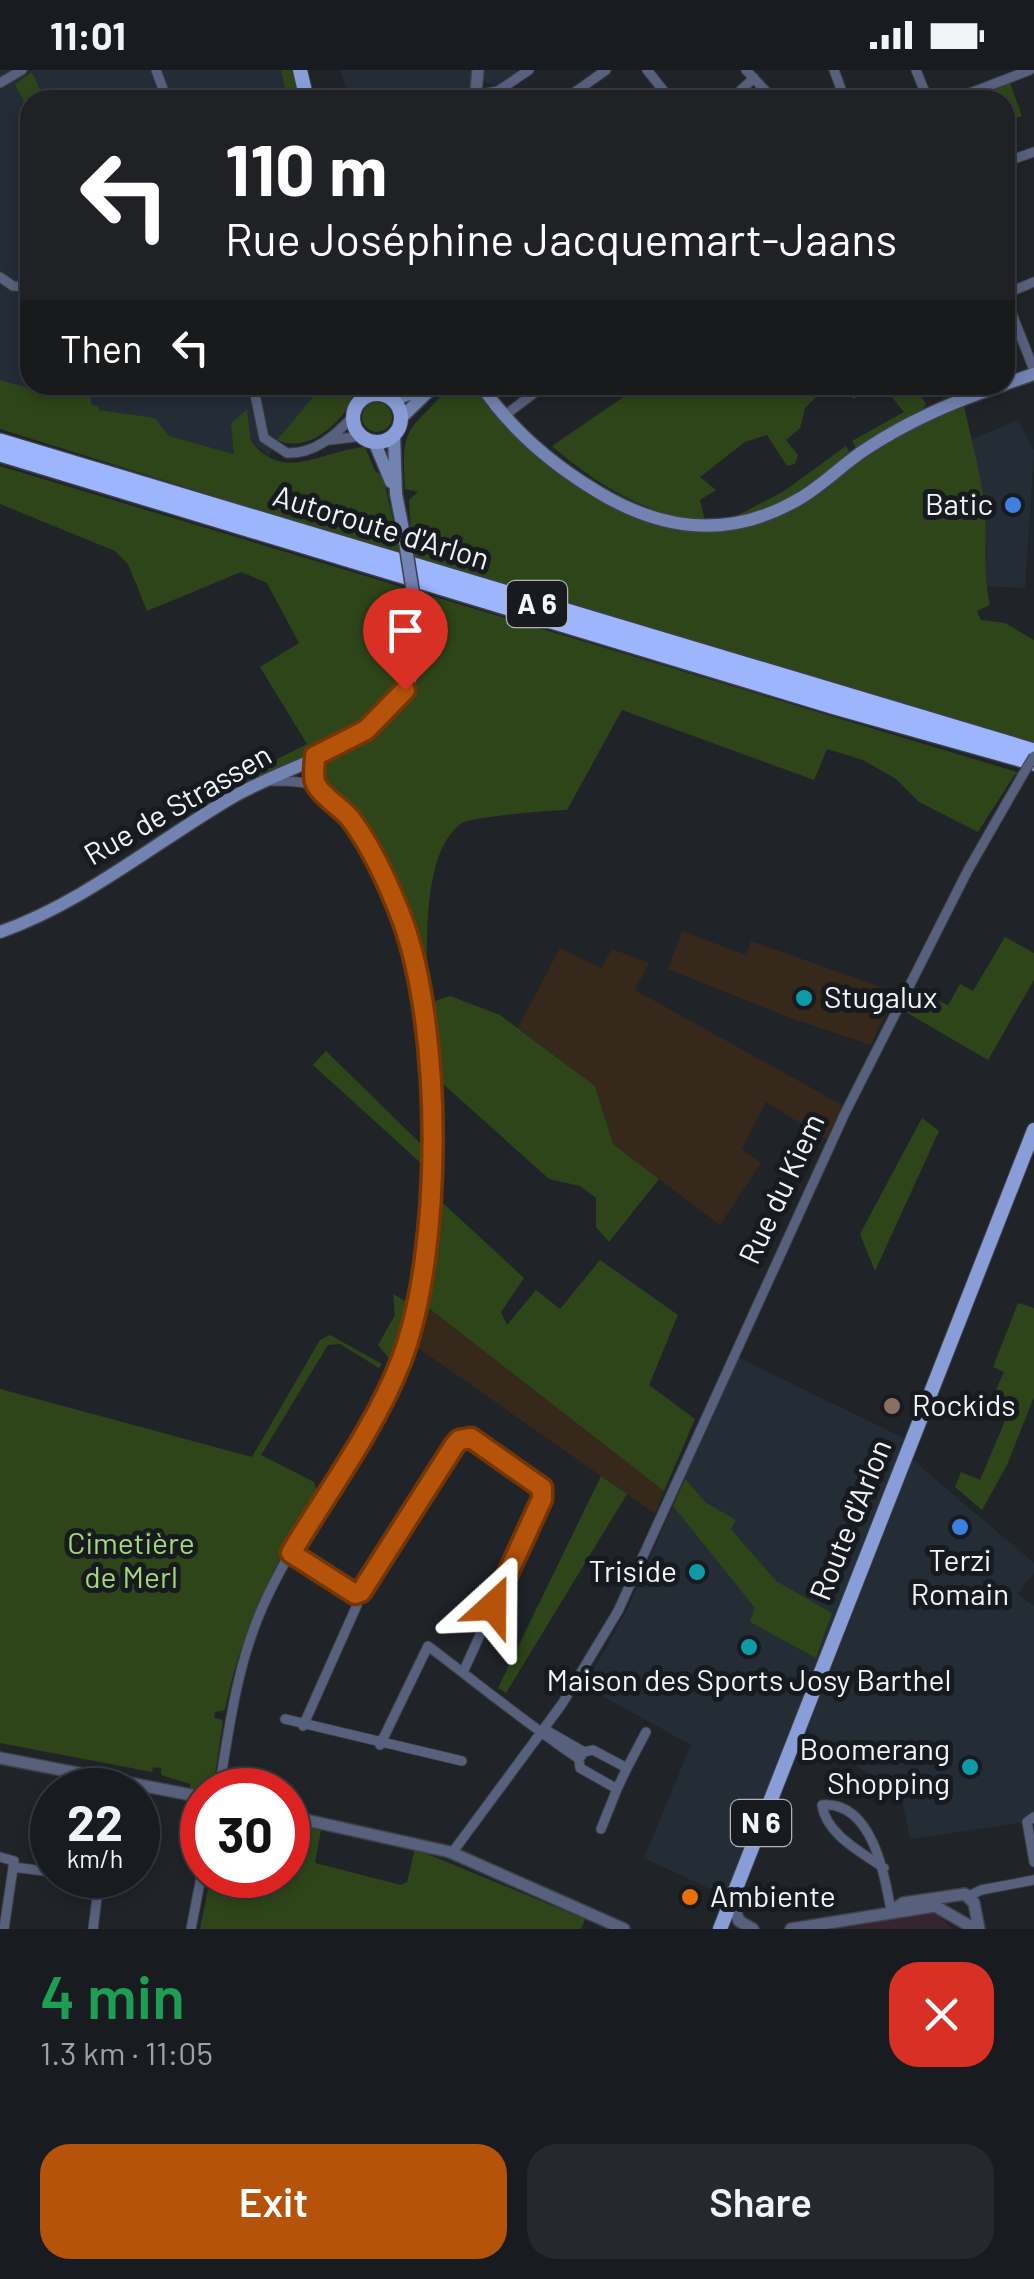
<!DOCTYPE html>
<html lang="en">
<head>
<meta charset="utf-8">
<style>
  :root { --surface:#181b1f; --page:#25282c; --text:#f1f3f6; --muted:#9fa1a4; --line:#36393d; --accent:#b45309 }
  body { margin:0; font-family:Barlow,sans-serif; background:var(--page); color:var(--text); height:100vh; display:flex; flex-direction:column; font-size:38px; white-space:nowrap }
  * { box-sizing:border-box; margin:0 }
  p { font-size:32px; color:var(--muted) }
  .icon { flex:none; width:55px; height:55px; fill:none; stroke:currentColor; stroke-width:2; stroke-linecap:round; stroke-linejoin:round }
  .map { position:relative; height:1859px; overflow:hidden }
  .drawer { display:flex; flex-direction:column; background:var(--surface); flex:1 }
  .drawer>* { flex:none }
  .hud { position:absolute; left:20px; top:20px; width:995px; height:305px; border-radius:30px; box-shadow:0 5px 15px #0003,0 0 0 2px var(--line); background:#202124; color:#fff; overflow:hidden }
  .speed { position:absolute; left:30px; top:1698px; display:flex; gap:20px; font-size:50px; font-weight:700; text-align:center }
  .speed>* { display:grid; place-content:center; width:130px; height:130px; border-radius:50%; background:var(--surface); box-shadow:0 5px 15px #0003,0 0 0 2px var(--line); line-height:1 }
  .speed small { font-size:25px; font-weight:400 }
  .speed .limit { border:15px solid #d22; background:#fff; color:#111 }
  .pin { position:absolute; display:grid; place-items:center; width:85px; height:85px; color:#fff; margin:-102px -42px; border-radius:50% 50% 50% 0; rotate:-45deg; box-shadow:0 0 10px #0007 }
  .pin .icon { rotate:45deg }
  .me { position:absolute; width:110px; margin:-55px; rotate:24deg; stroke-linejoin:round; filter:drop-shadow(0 0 8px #0008) }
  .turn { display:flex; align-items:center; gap:35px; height:210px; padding:0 40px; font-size:45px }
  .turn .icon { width:130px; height:130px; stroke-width:2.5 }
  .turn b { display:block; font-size:70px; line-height:85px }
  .then { display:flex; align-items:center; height:95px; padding:0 40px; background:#0003; gap:20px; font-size:38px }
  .round { display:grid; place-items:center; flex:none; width:105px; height:105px; border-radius:30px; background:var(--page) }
  .overview { display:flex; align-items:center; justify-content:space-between; height:170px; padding:0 40px }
  h1 { font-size:60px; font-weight:600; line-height:75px; color:#1e9e55 }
  .action { display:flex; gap:20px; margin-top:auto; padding:20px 40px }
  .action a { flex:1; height:115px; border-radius:30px; background:var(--accent); color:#fff; font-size:40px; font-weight:600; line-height:115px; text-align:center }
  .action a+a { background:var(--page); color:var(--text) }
  .status { display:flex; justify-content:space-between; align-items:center; height:70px; padding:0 50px; background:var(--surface); direction:ltr }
  .status svg { height:28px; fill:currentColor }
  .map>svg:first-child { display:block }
  .built { fill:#242c36 }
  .industrial { fill:#36281b }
  .medical { fill:#36252f }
  .green { fill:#2e4519 }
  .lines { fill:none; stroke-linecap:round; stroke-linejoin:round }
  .minor-casing { stroke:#3d4146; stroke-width:11 }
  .tertiary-casing { stroke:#3d4146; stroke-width:14 }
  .secondary-casing { stroke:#3d4146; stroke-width:15 }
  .primary-casing { stroke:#3d4146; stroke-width:16 }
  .motorway-casing { stroke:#3d4146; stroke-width:18 }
  .minor { stroke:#57617e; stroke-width:9 }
  .tertiary { stroke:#57617e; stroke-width:11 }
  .secondary { stroke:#7383b1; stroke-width:12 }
  .primary { stroke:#899dd9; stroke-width:14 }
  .motorway { stroke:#9db5fd; stroke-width:15 }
  .minor-bridge-casing { stroke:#3d4146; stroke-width:11; stroke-linecap:butt }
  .secondary-bridge-casing { stroke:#3d4146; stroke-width:15; stroke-linecap:butt }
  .minor-bridge { stroke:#57617e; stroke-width:9 }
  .secondary-bridge { stroke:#7383b1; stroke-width:12 }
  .route-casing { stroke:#753606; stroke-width:25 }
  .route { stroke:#b45309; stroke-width:18 }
  .shop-dot { fill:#3f7fe0; stroke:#171b20; stroke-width:4 }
  .culture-dot { fill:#0f9aa8; stroke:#171b20; stroke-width:4 }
  .education-dot { fill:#8d6e63; stroke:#171b20; stroke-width:4 }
  .food-dot { fill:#e8710a; stroke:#171b20; stroke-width:4 }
  .labels { text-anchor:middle; stroke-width:10; stroke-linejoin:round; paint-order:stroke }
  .shield { fill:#171b20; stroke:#b0b4b8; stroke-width:2.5 }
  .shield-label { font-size:28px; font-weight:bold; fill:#f2f5f9 }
  .poi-label { font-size:30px; fill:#f2f5f9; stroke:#171b20; text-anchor:end }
  .street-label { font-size:30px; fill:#f2f5f9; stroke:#171b20 }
  .park-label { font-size:30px; fill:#a4d878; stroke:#171b20 }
</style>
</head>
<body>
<div class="status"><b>11:01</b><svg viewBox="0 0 49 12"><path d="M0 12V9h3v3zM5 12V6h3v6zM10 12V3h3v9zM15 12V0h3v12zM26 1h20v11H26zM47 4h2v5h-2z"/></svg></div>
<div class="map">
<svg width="1034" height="1859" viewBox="0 0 1034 1859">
  <rect width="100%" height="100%" fill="#202429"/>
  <path class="built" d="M0,0h281l6,30h-257v285h293l-46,55 -8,16 -18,-15 -4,-30 -16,13 4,30 -67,-18 -13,-18 -57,-8 -7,-5v-8l-31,-1 -60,-16z
    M340,0h180l-24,16 -10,-4 -7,-10 -4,28h-126z
    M1018,350l16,30 -9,138 -40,-2 -3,-14 5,-19 -16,-113z
    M738,1287l167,82 -180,457 -81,-38 47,-113 -107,-59 43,-76z
    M913,1390l121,103v10l-16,21 16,12v211l-7,5 -117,17 -8,-40 -95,-69z"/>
  <path class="industrial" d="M682,861l64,24 5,-14 144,51 -24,53 -75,-25 -128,-51z
    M560,878l41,20 11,-19 37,14 -14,27 207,115 -15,35 -61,-38 -24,47 19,14 -41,62 -107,-81 -18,-58 -77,-58z
    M426,1236l238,185 -9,23 -241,-169z"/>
  <path class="medical" d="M934,1842l19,17h-112l73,-14z"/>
  <path class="green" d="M281,0h15l7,30h-16z
    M32,2l13,28 -20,4 -10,-20z
    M1010,13l12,33 -17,6v-22h-24l11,-10z
    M0,310l60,16 31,1v8l7,1 1,4 56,8 14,18 65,18 -3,-30 16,-15 4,32c33,43 71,9 114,6l10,24 8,5 13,57 15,2 -2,-35 9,-8 -13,-3c-5,-70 7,-56 45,-104h25c87,84 128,151 260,144l228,-128c7,34 17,68 21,102 4,35 -2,67 6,102l-13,6 4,9 24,3 29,17v102l-618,-183 -416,-130z
    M323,315h36c-9,30 -47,71 -82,55z
    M641,315h181l3,3 -20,20 -5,20 -14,12 12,15 -3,9 -8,2 -20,-31 -22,7 -45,35 16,13 -16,10 5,21c-54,-4 -110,-37 -153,-75z
    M841,315h72l13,18 -4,8 -65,38 -5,-8 52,-29 -21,-26 -30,13z
    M362 347a15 15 0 1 1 30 0a15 15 0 1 1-30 0Z
    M846,376l5,8c-37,30 -71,55 -118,64l51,-27z
    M0,396l1027,309 -12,-1 -37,58 -59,-30 -23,-23 -33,-19 -36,-11 -13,31 -192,-70 -55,100c-16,0 -96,7 -105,13 -38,26 -35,112 -35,153 -11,-21 -16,-44 -24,-65 -11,-32 -29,-61 -47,-89 -8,-13 -37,-33 -37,-48 0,-29 120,-41 104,-169l-15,-4c2,14 7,31 6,46 -5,85 -124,116 -187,146l-10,-12 19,-1 71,-36 -47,-77 39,-24 -32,-60 -26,-11 -94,39 -19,-47 -13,-13 -115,-47z
    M1005,867l29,16v27l-46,80 -84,-49 10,-20 34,14 12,-21 13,7z
    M450,926l50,19 95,71 18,58 46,35 -50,63 -13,-15v-29l-16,-12 -31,-7 -108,-97 -6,-20 -3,-60z
    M326,981l97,95v19l-110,-100z
    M922,1048l17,13 -64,140 -15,-37z
    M433,1132l11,2 80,74 -23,34 6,13 29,-35 24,19 40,-49 78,55 -29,70 46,34 -31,72 -238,-185z
    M393,1224l19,11 -21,56 -13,-16 17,-30z
    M1018,1233l16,5v89l-27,68 -25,45 -27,-23 6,-15 19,8 29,-69 -19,-8 14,-31 -11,-5z
    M330,1265l52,29 -3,4 -39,-24 -12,1 -67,110 53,27 3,9c-41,72 -76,138 -92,219l-10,2 -1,6 9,2 -10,70 -23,-1v-5l-29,-9v-7l-8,-1 -1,5 -152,-29v-354l252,68 68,-117z
    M601,1406l26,18 -121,199 -8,-5z
    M685,1409l20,23 31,18 -5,9 45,52 56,32 -16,45 -66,-36 5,-14 -82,-102z
    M288,1753l33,7 -6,33 86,22 6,-3 8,-33 170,70 -4,10h-381l11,-54h77z"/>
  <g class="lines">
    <defs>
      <path id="minor" d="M156,0l11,30
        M647,0l24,30
        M746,0l28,30
        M834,0l11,30
        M916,0l12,30
        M0,13l22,-13
        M476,25l22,-4 31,-21
        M564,30l42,-30
        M730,30l24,-22
        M952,30l78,-30
        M1005,92l29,-10
        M0,207l13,9 17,1
        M1005,224l29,-12
        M1005,226l29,74
        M253,315l11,53 23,15c28,1 49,-18 67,-38
        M504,346l41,-31
        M330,370l33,-4
        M315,686l1,30
        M291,1483l64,41 6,-1 93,-148 10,-7c18,1 77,43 78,61l-77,169
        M285,1649l177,42
        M303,1656l54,-121 -2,-11
        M544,1659l40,23
        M380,1675l48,-99c49,37 99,78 151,113l1,9 37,21 10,-21 -34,-18 -9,2 -5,7
        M627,1698l19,-36
        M219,1720c10,-62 18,-126 44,-184 36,-81 95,-151 132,-231 38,-83 47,-292 29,-383 -8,-37 -22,-73 -37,-107 -15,-33 -36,-81 -70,-98 -12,-6 -31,-6 -45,-6
        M1034,1747l-7,5 7,40
        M601,1759l16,-40
        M452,1783l110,-149 56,-93 227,-498 123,-243 54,-94
        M0,1787l14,4 -10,68
        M13,1797l39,5
        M884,1798c-23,-16 -58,-34 -62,-63 50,-4 63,70 69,106
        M76,1805l23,3
        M969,1826l12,-6 53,-10
        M93,1859l7,-54
        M191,1859l11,-57"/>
      <path id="tertiary" d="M475,30l3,-30
        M0,1688l202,39
        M288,1746l162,36 174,77
        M731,1830l8,21 14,8
        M891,1841l12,-8 62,-9 9,9 5,26
        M791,1859l144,-23 40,23"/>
      <path id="secondary" d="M1005,314l29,-10
        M481,315c30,45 72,80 117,107 66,40 133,47 201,7 24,-14 44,-35 67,-50 44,-29 88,-48 137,-64
        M393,330l38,-14
        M401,348l34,-33
        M394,365l2,59 8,41
        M374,371l17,41
        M0,862c83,-29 156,-90 231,-134 53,-31 125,-46 165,-95 19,-23 23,-49 22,-78"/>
      <path id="primary" d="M300,0l7,30
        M353 348a24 24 0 1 1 48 0a24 24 0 1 1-48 0Z
        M720,1859l314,-799"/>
      <path id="motorway" d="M0,371l1034,310
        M0,384l835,253 199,56"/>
    </defs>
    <use href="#minor" class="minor-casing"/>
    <use href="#tertiary" class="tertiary-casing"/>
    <use href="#secondary" class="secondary-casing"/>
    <use href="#primary" class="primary-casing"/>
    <use href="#motorway" class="motorway-casing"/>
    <use href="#minor" class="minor"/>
    <use href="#tertiary" class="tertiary"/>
    <use href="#secondary" class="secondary"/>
    <use href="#primary" class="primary"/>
    <use href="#motorway" class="motorway"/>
    <defs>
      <path id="minor-bridge" d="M1022,706l12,-20"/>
      <path id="secondary-bridge" d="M404,465l14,90"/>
    </defs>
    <use href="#minor-bridge" class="minor-bridge-casing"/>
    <use href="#secondary-bridge" class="secondary-bridge-casing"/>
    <use href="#minor-bridge" class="minor-bridge"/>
    <use href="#secondary-bridge" class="secondary-bridge"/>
  </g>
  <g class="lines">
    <defs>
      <path id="route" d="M405,620l-39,40 -51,26c0,9 -3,23 2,30 7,12 24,21 33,32 22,29 39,67 52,101 41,111 41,332 -1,442 -26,67 -73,130 -110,192l64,41 6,-2 93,-146 5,-6 12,-2 71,50v11l-49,107"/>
    </defs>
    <use href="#route" class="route-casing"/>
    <use href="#route" class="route"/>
  </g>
  <g class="shop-dot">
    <circle cx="1013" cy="435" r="10"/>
    <circle cx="960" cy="1457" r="10"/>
  </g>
  <g class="culture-dot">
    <circle cx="804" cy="928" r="10"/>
    <circle cx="697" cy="1502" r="10"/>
    <circle cx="749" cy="1577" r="10"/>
    <circle cx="970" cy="1697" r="10"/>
  </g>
  <circle class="education-dot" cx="892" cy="1336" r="10"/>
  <circle class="food-dot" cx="690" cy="1827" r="10"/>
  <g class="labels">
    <g class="shield">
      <rect x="507" y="511" width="60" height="46" rx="8"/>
      <rect x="731" y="1730" width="60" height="46" rx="8"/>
    </g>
    <g class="shield-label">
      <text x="537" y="544">A 6</text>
      <text x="761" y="1763">N 6</text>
    </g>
    <g class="poi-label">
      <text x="993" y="445">Batic</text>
      <text x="824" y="938" text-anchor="start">Stugalux</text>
      <text x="912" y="1346" text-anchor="start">Rockids</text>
      <text x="960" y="1501" text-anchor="middle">Terzi<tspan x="960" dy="34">Romain</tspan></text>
      <text x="677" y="1512">Triside</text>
      <text x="749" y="1621" text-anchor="middle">Maison des Sports Josy Barthel</text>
      <text x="950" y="1690">Boomerang<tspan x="950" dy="34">Shopping</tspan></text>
      <text x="710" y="1837" text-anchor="start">Ambiente</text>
    </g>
    <g class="street-label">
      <text transform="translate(381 458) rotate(17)" y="10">Autoroute d'Arlon</text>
      <text transform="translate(178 735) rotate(-30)" y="10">Rue de Strassen</text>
      <text transform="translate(782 1119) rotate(-65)" y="10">Rue du Kiem</text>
      <text transform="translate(851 1450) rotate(-68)" y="10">Route d'Arlon</text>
    </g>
    <g class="park-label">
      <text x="131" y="1484">Cimetière<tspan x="131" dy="34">de Merl</tspan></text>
    </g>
  </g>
</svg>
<div class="speed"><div>22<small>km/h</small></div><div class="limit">30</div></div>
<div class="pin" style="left:405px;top:620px;background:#d93025"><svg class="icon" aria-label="arrive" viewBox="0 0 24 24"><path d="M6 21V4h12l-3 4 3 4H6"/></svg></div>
<svg class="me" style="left:493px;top:1536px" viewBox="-20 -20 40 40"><path d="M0-17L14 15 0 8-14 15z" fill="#b45309" stroke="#fff" stroke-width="4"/></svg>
<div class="hud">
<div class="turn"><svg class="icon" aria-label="left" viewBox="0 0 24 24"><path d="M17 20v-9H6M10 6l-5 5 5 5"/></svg><div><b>110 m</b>Rue Joséphine Jacquemart-Jaans</div></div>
<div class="then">Then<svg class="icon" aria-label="left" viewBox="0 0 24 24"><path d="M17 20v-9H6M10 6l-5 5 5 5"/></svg></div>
</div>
</div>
<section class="drawer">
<div class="overview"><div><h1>4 min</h1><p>1.3 km · 11:05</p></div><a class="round" style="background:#d93025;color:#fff"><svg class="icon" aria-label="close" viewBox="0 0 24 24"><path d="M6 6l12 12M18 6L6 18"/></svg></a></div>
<div class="action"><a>Exit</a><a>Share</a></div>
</section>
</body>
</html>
